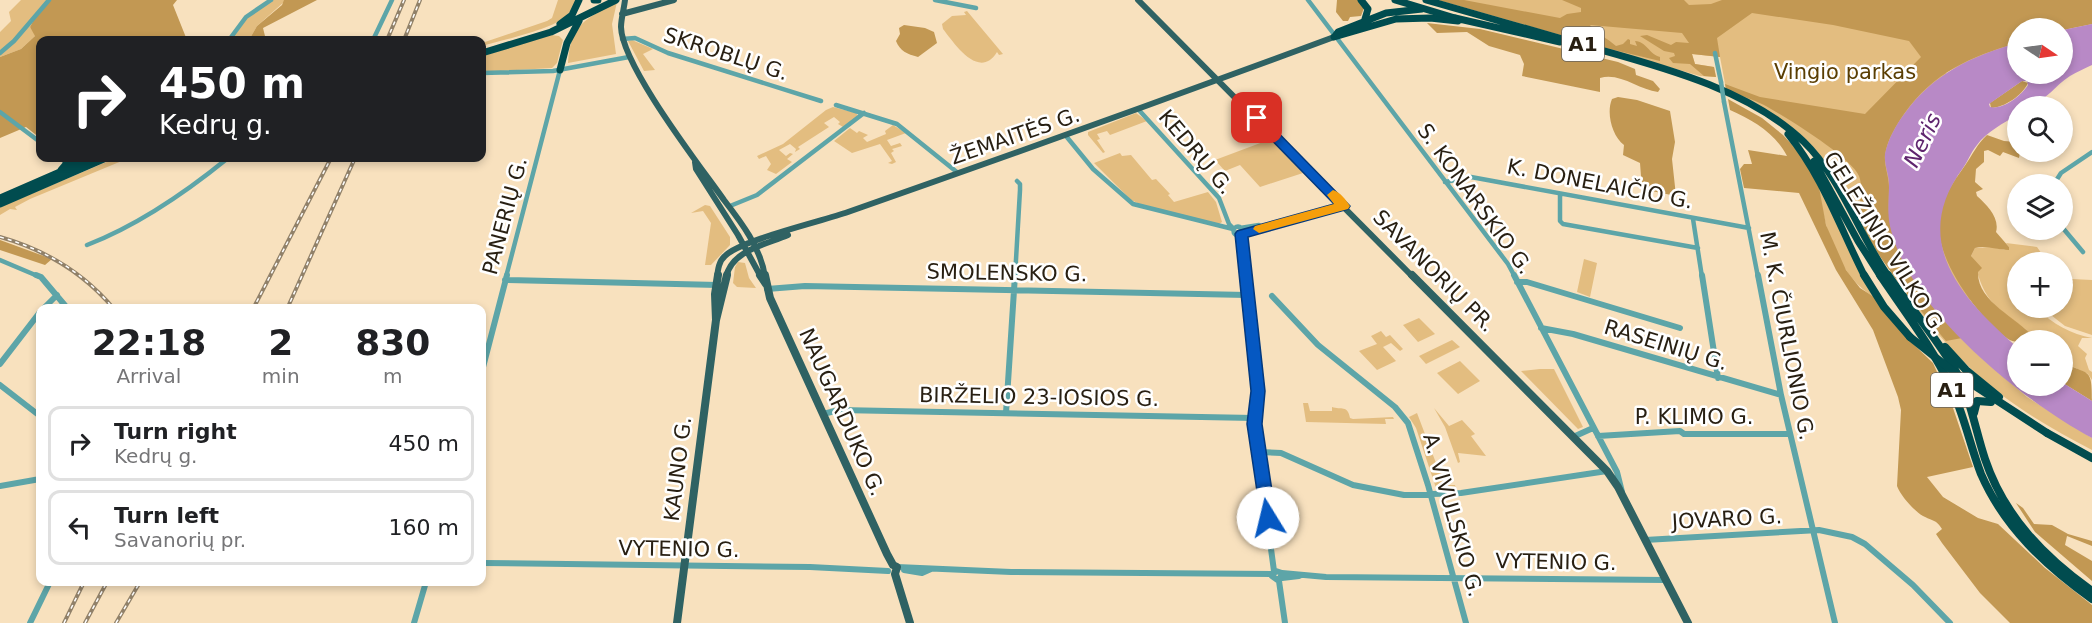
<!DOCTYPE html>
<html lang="en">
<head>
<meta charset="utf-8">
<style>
  :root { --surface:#fff; --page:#f2f2f2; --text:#202124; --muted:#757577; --line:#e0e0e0 }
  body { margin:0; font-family:"DejaVu Sans",sans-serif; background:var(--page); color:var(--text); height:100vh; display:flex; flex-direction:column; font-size:22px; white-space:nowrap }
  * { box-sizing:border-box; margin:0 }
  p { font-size:20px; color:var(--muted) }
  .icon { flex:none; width:33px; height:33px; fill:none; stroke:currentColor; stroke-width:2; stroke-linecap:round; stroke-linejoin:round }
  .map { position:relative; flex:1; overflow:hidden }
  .details { position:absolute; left:36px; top:304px; width:450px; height:282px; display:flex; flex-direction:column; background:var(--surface); border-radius:12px; box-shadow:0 3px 9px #0003 }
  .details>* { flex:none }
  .hud { position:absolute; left:36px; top:36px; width:450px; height:126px; border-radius:12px; box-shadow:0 3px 9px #0003; background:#202124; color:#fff; overflow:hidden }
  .needle { width:39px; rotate:103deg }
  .controls { position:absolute; left:2007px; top:18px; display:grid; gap:12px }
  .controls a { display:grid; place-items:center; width:66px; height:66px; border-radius:50%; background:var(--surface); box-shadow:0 3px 9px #0003; font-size:30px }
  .pin { position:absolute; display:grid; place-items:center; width:51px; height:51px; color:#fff; margin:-26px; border-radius:12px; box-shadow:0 3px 9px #0006 }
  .me { position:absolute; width:66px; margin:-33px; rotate:351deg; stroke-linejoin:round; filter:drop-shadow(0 0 4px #0008) }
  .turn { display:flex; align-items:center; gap:21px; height:126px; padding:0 24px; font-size:27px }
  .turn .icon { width:78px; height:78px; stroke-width:2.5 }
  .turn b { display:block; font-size:42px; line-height:51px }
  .eta { display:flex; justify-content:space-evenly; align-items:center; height:102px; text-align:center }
  .eta b { font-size:36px; font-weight:600; line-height:42px }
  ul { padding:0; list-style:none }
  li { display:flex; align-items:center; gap:18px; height:75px; margin:0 12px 9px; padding:0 12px; border:3px solid var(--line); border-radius:12px }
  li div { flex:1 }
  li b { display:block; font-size:22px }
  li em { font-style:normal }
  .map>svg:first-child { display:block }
  .green { fill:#e3bd80 }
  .forest { fill:#c29853 }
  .water { fill:#b889c6; fill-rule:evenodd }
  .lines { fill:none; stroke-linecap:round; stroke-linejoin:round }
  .minor-far1 { stroke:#5da5a8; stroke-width:4.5 }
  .minor { stroke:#5da5a8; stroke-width:6 }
  .major-far1 { stroke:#2f6263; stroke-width:6 }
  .major { stroke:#2f6263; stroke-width:8 }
  .highway-far1 { stroke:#014c4f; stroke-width:7 }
  .highway { stroke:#014c4f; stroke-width:8 }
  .rail-casing { stroke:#918169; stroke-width:4 }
  .rail { stroke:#fff; stroke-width:1.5; stroke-dasharray:4; stroke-linecap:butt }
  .minor-bridge { stroke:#5da5a8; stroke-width:4.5 }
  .highway-bridge-far1 { stroke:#014c4f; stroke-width:7 }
  .highway-bridge { stroke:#014c4f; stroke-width:8 }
  .route { fill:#0558c2; stroke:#03397e; stroke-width:1.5 }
  .slow { fill:#f59e0b }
  .labels { text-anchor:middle; stroke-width:5; stroke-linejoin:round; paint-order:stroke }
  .shield { fill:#fff; stroke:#686259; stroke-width:1.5 }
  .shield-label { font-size:20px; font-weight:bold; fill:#281f12 }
  .street-label { font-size:21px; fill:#281f12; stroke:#fff }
  .park-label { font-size:21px; fill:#5a3e03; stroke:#fff }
  .water-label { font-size:22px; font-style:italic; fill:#5f256e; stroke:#fff }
</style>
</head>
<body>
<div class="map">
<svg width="2092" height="623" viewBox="0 0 2092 623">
  <rect width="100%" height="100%" fill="#f8e1be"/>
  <path class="green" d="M21,0h30l-14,14 -7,13 6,8 -15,14 -21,8v-25l11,-11 -2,-9z
    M273,0h11v2l-27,24 -8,14h-18l15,-22z
    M558,0h18c-2,6 -3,12 -9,16 -17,14 -64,24 -85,30v-3l65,-22 5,-3z
    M1438,0h654v24l-29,6 -1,-2h-44l-1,15 -71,29 30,281 51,44 65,41v12c-32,-17 -65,-35 -94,-58 -52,-40 -110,-115 -138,-175l-5,-1c-17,-37 -37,-72 -72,-95 -18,-12 -38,-22 -57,-32l-6,-32 -28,-3 3,10 19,3 2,10 -16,-1z
    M617,2l-5,22 4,30 -48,9c2,-39 18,-44 49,-61z
    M967,11l36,43 -4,1 -2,-3c-18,29 -43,-9 -54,-23l-1,-5 10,-8 14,-1 -2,-3z
    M551,35l8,1 4,4 -6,23 -5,5 -70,4v-16z
    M632,40l21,9 -10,5 12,16 -11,1 -16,-30z
    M833,107l23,6 2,3 -15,11 -5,-3 2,-2 -6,-5 -10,6 5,4 -31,20 2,2 -5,3 1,-3 -6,-5 -11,6 7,6 4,-3 3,1 -6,5 5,3 -16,12 -9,-4 4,-6 -5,-8 -7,3 -2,-3 26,-12 43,-34z
    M1136,113l11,8 -37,14 -3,-4 -10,3 3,5 -3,1 8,12 -2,1 -15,-18v-3z
    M893,125l13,8 -19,7 4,6 9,-3 2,3 -10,3 2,2 -3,2 5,9 -4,2 -4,-1 4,-2 -12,-17 -28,9 -18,-12 16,-13 7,5 2,-2 9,4 -5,3 4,4 19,-8 -1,-3z
    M1271,139l32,34 -43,14 -20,-22 -15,6 -10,-11z
    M1120,153l2,3 9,-1 21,25 4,-1 14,15 -2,1 6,7 34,-10 8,10 6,20 -3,2 -75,-18 -13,-6 -37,-37z
    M116,158h13l-99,41 -15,8 2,3 -7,-1 -10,6v-8z
    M1819,187l55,110c-36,-21 -51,-71 -55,-110z
    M705,205l5,1 20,31v8l-19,20h-6l6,-42 -8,-12 -12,2z
    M2006,243l31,4 7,10 -3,5h-23v46h20c13,16 34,26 54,30h-10l-4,8 9,8 -2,4 4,12 3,2v8l-4,-6 -25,-12 -1,-22h-29l1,-2c-10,-13 -25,-19 -37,-31 -17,-16 -17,-31 -26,-51l4,-8 17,-1 12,3 5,-3z
    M1584,259l13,4 -7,34 -13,-5z
    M738,262l7,1 4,15 7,10 -19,-1 -4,-4 2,-16z
    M2072,279l20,1v55l-27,-9 -23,-18h20l1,-27 10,1z
    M1419,318l16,16 -17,8 -15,-17z
    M1381,331l5,6 4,-2 13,14 -3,2 -9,-8 -8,4 13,14 -19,9 -18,-19 18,-7 -6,-8z
    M1452,340l8,7 -34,17 -7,-8z
    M1460,361l20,20 -22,13 -21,-21z
    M1540,369h14l29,58 -5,2 -57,-58z
    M1303,403h5l2,8h22v-4c9,3 16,-2 18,11l3,1 40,-2 1,2h-9l1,5 -80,-2z
    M1434,408l15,18 13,-6 13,14 -4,2 15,20 -28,-3 2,9 -2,1 -13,-36z
    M1417,413l19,50 3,1 6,21h10l1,4 -19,2 -21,-63 -7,-11z"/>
  <path class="forest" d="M51,0h126l-4,5 14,35h-147v98l-14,-11 -26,11v-81l21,-8 14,-13 -5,-9 7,-13z
    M284,0h33l-54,28 3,12h-17l8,-14 25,-21z
    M1337,0h21l6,8 -3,8 -11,1 -2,4h-5l-7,-9z
    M1438,0h26l96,18 7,-4 14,-2v-4l-19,-8h122l5,5 22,-1 11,-4h370v24l-29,6 -1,-2h-44l-1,15c-47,14 -83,29 -113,71 -8,12 -17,26 -19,41 -1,11 4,21 4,32 0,12 -1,24 1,36 8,45 42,82 72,115l-16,3c-22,-27 -78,-91 -86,-124 -2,-13 4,-28 -1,-41 -8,-19 -75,-60 -95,-71 -12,-6 -26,-10 -38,-16l-1,-5 35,13 105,17 56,-57 -12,-16 -76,-16 -81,-12 -35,25 3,19 -28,-3 3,10 19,3 2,10 -12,-1 -14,-12 -17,-1 -4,-5 6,-2 -1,-3 -10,-2 -24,-15 7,-1 24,10 5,-3 13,1 -7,-10 -92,-8c7,9 17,13 26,21l7,-2 5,-5 2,1v4l7,2 -2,-5c12,1 14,13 25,16v4l-50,-12z
    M1427,23l53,6 138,33 17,7 1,6 17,6 7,8 -2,3c-19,-2 -38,-20 -58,-14v14l-78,-16 2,-12 -4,-9 -31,-9 -22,-14 -30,1z
    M904,25l21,3 9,4 3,11 -19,14c-11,-3 -18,-6 -22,-16l4,-7 -1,-6z
    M2022,81l6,2c-6,13 -23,24 -37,25l-1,-5z
    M1618,97l19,3 33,11 5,31 -3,17 4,37 -34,-7 -2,-26 -17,-8 1,-10c-12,-9 -18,-32 -12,-46z
    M1728,99l34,19 21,17 16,17 20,35 7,38 20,45 14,18 14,9 34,42 25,24 20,45 20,59 -46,10 16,20 35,21 20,6 47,44 47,37v18h-82l-30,-30 -38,-50 -6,-9 6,-5c-6,-10 -10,-8 -19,-13 -10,-6 -22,-20 -26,-30l4,-76 -3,-13 -25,-67 -37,-60 -37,-77 -55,-5 -4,-19 4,-5h8l-4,-14 39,6c-11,-22 -34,-36 -57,-46z
    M1987,135l17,6 13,1 1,10h2l-1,6 -16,-6 -3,4 -12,-6 -4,1v11l-8,7 -1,13 8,7 -7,3 1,4c10,9 23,22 19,36l13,15v3c-12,0 -23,-5 -34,-2l-4,8 11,12 -4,4c-1,31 41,46 57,67l-2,1c-10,0 -17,4 -25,-1 -28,-19 -70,-77 -69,-112 0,-25 13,-43 27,-63 7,-10 11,-20 21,-29z
    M0,240l52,19 -7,6 -45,-15z
    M2062,362c27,14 30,4 30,39l-29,-18z
    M2016,503l7,5 11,16 18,1 16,9 24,7v5l-25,-10 -2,9 27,16v20l-57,-49z"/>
  <path class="water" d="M2092,24v41c-7,3 -15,7 -22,11 -20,13 -25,30 -52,30l-1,9c-13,8 -31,17 -40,30 -6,7 -9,16 -14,23 -54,73 -2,130 54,179l1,39h44l1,-3 29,18v37c-72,-39 -184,-129 -202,-212 -3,-14 -1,-27 -1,-41 0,-11 -5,-20 -4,-31 3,-15 11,-29 20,-41 28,-39 67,-57 112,-70l1,31h44l1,-44zM2022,81h5l1,4c-7,11 -25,25 -38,22l-1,-3z"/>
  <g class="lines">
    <path class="minor-far1" d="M935,0l41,8
      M1308,0l200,264 7,13
      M622,39l13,-1 33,15 153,48
      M229,40l17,-23 25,-17
      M373,40l19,-40
      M0,53l14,-12 35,-41
      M1715,53l6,29
      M482,73l71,-2 76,-14
      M1724,102l34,175
      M836,105l61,19 61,49
      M1138,109l81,89 10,26 4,4
      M0,112l40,30
      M1066,136l27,33 40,35 100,25
      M1445,182l26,-5 278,51
      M2054,184l7,-11 31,-21
      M1560,194v27l3,3 135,24
      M730,206l27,-11 107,-82
      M1693,219l9,58
      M1233.5 231a4.5 4.5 0 1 1 9 0a4.5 4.5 0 1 1-9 0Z
      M2062,227l21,25
      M1240,228l19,-3
      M1241,234l5,43
      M1242,234l102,-28
      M87,245c52,-20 98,-52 141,-87
      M0,260l40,17
      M506,277l54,-207
      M1015,277l5,-87v-6l-3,-3"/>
    <path class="minor" d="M36,275l5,2 27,32
      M1245,275l13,116 -4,33 20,147
      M1514,275l103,197 5,20
      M1702,275l16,103
      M1758,275l23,120 54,228
      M505,280l213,5
      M1517,282h10l153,46
      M767,289l38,-3 442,9
      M1272,296l46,49 77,62 13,16 20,62 38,138
      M43,309l14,-14
      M1541,328l32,6 208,61
      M0,364l40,-52
      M482,371l25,-96
      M0,385l40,31
      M1006,413l9,-138
      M823,414l16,-4 415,8
      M1598,436l82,-5 4,3h106
      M1573,437l20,-9
      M1258,452l23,1 72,32 51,10 57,-2 146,-22
      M0,486l40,-7
      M1645,540l174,-10 33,7 13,7 48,41 37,38
      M482,563l328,4 78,4
      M897,567l114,5 261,2
      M904,570l18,3 9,-4
      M1276,571l6,2 -3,8 -7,-5z
      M1282,573l44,4 340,3
      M1282,578l17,-2
      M1279,581l6,42
      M30,623l20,-41
      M414,623l12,-41"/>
    <path class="major-far1" d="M625,0c-1,9 -4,19 -4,27 1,39 79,139 103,173 17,22 37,48 41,77
      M1138,0l275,277
      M622,14l52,-14
      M695,162l1,7 42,66 23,42
      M717,277c1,-8 2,-16 8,-21 15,-16 98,-35 123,-44 163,-57 324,-115 486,-175
      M726,277c6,-27 39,-32 62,-42"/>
    <path class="major" d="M760,275l6,9
      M765,275l5,23 117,256 6,11 4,2 -2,7 15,49
      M1412,275l195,196 11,16 70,136
      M716,320l-1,-26 3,-19
      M677,623l39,-303 11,-45"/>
    <path class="highway-far1" d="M594,0h4
      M1361,0l7,9 -3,10
      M1426,0c51,15 103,29 154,44 74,21 167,43 224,98 38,37 54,92 85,135
      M1455,18l105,24
      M560,24l12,-9 7,-15
      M1335,36l3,-4 48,-19 36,-4
      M1334,37l62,-18 34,-1 28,3
      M482,53l69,-21 65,-32
      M560,70l7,-27 12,-22
      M1788,134c35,43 52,94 77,143
      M1814,161l44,80 23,36
      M61,170l6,-7 -2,-3 14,1
      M0,198l92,-40
      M0,204l106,-46"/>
    <path class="highway" d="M1864,275l20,32 26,30
      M1880,275c25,37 52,72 71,112 13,28 19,58 30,87 23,53 65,92 111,125
      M1888,275c21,31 47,61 66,93 16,27 21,61 31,91 19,57 59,98 107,132
      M1945,347l21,23 33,27
      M1974,413l3,-12 14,1
      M2047,433l45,25"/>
    <defs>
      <path id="rail" d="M387,40l17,-40
        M404,40l16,-40
        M0,237c46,13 83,35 114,72
        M253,309l78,-151
        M287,309l68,-151
        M64,623l20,-41
        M85,623l22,-41
        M116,623l24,-41"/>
    </defs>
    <use href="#rail" class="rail-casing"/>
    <use href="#rail" class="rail"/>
    <path class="minor-bridge" d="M1721,82l3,20"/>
    <path class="highway-bridge-far1" d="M1395,0l60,18"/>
    <path class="highway-bridge" d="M1910,337l45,36 92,60"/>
  </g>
  <path class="route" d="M1257,114l4,1 89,91 -2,3 -100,28 17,154 -3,33 14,94 -2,5 -6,2 -5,-2 -2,-5 -14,-94 4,-33 -16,-157 2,-3 97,-27 -82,-84v-5z"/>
  <path class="slow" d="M1333,190c7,2 13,10 17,16l-2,3 -89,24 -6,-4 2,-3 79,-22 -7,-9z"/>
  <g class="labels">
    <g class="shield">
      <rect x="1562" y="27" width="42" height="34" rx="4.5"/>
      <rect x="1931" y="373" width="42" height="34" rx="4.5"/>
    </g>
    <g class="shield-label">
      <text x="1583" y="51">A1</text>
      <text x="1952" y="397">A1</text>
    </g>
    <g class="street-label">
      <text transform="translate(726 54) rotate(18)" y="7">SKROBLŲ G.</text>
      <text transform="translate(1015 136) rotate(-19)" y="7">ŽEMAITĖS G.</text>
      <text transform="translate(1196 152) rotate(50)" y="7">KEDRŲ G.</text>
      <text transform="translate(1600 184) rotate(11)" y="7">K. DONELAIČIO G.</text>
      <text transform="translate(1475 199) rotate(54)" y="7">S. KONARSKIO G.</text>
      <text transform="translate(505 216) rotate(-75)" y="7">PANERIŲ G.</text>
      <text transform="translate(1885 243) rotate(58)" y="7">GELEŽINIO VILKO G.</text>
      <text transform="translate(1434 271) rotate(45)" y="7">SAVANORIŲ PR.</text>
      <text transform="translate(1007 273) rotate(1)" y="7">SMOLENSKO G.</text>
      <text transform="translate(1787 336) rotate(79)" y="7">M. K. ČIURLIONIO G.</text>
      <text transform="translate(1666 345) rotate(17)" y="7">RASEINIŲ G.</text>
      <text transform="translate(1039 397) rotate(1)" y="7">BIRŽELIO 23-IOSIOS G.</text>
      <text transform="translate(842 412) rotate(66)" y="7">NAUGARDUKO G.</text>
      <text x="1694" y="424">P. KLIMO G.</text>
      <text transform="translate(678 469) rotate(-83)" y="7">KAUNO G.</text>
      <text transform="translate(1453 515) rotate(74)" y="7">A. VIVULSKIO G.</text>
      <text transform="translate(1727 519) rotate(-3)" y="7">JOVARO G.</text>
      <text transform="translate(679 549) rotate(1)" y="7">VYTENIO G.</text>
      <text transform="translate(1556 562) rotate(1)" y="7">VYTENIO G.</text>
    </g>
    <g class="park-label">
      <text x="1845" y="79">Vingio parkas</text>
    </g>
    <g class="water-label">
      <text transform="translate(1922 140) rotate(-64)" y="8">Neris</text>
    </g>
  </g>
</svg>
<div class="controls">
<a><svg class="needle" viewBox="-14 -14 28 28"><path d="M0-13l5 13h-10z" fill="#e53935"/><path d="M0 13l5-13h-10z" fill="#757577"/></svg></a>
<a><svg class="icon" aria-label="search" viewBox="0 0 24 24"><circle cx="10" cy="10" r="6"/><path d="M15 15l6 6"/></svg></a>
<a><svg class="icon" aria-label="layers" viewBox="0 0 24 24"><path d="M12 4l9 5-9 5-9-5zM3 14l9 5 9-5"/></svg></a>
<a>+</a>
<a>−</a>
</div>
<div class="pin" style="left:1257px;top:118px;background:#d93025"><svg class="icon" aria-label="arrive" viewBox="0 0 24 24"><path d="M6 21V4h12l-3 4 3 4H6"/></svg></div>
<svg class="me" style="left:1268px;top:518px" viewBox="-20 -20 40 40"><circle r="19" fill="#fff"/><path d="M0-13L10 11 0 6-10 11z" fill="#0558c2"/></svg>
<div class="hud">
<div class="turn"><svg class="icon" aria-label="right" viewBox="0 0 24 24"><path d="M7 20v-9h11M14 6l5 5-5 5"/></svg><div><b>450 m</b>Kedrų g.</div></div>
</div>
<section class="details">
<div class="eta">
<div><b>22:18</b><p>Arrival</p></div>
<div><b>2</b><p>min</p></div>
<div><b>830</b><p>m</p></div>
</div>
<ul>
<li><svg class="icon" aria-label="right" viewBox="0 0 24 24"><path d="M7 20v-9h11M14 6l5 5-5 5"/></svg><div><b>Turn right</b><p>Kedrų g.</p></div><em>450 m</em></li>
<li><svg class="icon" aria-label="left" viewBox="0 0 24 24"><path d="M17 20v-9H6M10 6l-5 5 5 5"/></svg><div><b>Turn left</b><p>Savanorių pr.</p></div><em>160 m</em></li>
</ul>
</section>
</div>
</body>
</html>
